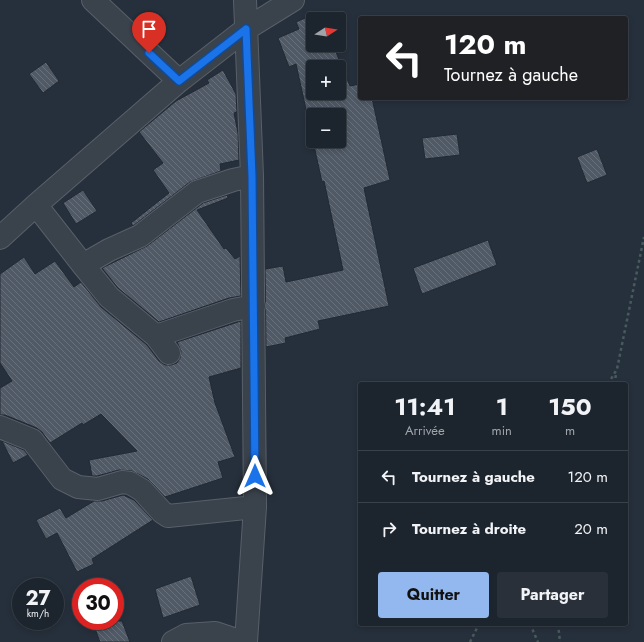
<!DOCTYPE html>
<html lang="fr">
<head>
<meta charset="utf-8">
<style>
  :root { --surface:#1c242d; --page:#293039; --text:#f1f3f6; --muted:#a0a4aa; --line:#3a4149; --accent:#93b8ef }
  body { margin:0; font-family:Jost,sans-serif; background:var(--page); color:var(--text); height:100vh; display:flex; flex-direction:column; font-size:15px; white-space:nowrap }
  * { box-sizing:border-box; margin:0 }
  p { font-size:13px; color:var(--muted) }
  .icon { flex:none; width:22px; height:22px; fill:none; stroke:currentColor; stroke-width:2; stroke-linecap:round; stroke-linejoin:round }
  .map { position:relative; flex:1; overflow:hidden }
  .panel { position:absolute; left:358px; top:382px; width:270px; height:244px; display:flex; flex-direction:column; background:var(--surface); border-radius:4px; box-shadow:0 2px 6px #0003,0 0 0 1px var(--line) }
  .panel>* { flex:none }
  .top-card { position:absolute; left:358px; top:16px; width:270px; height:84px; border-radius:4px; box-shadow:0 2px 6px #0003,0 0 0 1px var(--line); background:#202124; color:#fff; overflow:hidden }
  .needle { width:26px; rotate:78deg }
  .tools { position:absolute; left:306px; top:12px; display:grid; gap:8px }
  .tools a { display:grid; place-items:center; width:40px; height:40px; border-radius:4px; background:var(--surface); box-shadow:0 2px 6px #0003,0 0 0 1px var(--line); font-size:20px }
  .speed { position:absolute; left:12px; top:578px; display:flex; gap:8px; font-size:20px; font-weight:700; text-align:center }
  .speed>* { display:grid; place-content:center; width:52px; height:52px; border-radius:50%; background:var(--surface); box-shadow:0 2px 6px #0003,0 0 0 1px var(--line); line-height:1 }
  .speed small { font-size:10px; font-weight:400 }
  .speed .limit { border:6px solid #d22; background:#fff; color:#111 }
  .pin { position:absolute; display:grid; place-items:center; width:34px; height:34px; color:#fff; margin:-41px -17px; border-radius:50% 50% 50% 0; rotate:-45deg; box-shadow:0 0 4px #0007 }
  .pin .icon { rotate:45deg }
  .me { position:absolute; width:44px; margin:-22px; rotate:0deg; stroke-linejoin:round; filter:drop-shadow(0 0 3px #0008) }
  .turn { display:flex; align-items:center; gap:14px; height:84px; padding:0 20px; font-size:18px }
  .turn .icon { width:52px; height:52px; stroke-width:2.5 }
  .turn b { display:block; font-size:28px; line-height:34px }
  .eta { display:flex; justify-content:space-evenly; align-items:center; height:68px; text-align:center }
  .eta b { font-size:24px; font-weight:700; line-height:28px }
  .cta { display:flex; gap:8px; margin-top:auto; padding:8px 20px }
  .cta a { flex:1; height:46px; border-radius:4px; background:var(--accent); color:#111; font-size:16px; font-weight:700; line-height:46px; text-align:center }
  .cta a+a { background:var(--page); color:var(--text) }
  ul { padding:0; list-style:none }
  li { display:flex; align-items:center; gap:12px; height:52px; padding:0 20px; border-top:1px solid var(--line) }
  li div { flex:1 }
  li b { display:block; font-size:15px }
  li em { font-style:normal }
  .map>svg:first-child { display:block }
  .building { fill:url(#building-back-hatch); stroke:#212933; fill-rule:evenodd }
  .lines { fill:none; stroke-linecap:round; stroke-linejoin:round }
  .minor-casing { stroke:#58606a; stroke-width:24 }
  .path { stroke:#485a5c; stroke-width:2.5; stroke-dasharray:3 3; stroke-linecap:butt }
  .minor { stroke:#3a424c; stroke-width:22 }
  .route-casing { stroke:#114b97; stroke-width:10 }
  .route { stroke:#1a73e8; stroke-width:7 }
</style>
</head>
<body>
<div class="map">
<svg width="644" height="642" viewBox="0 0 644 642">
  <defs>
    <pattern id="building-back-hatch" width="6" height="6" patternUnits="userSpaceOnUse"><rect width="6" height="6" fill="#505a67"/><path d="M-1 5l2 2M0 0l6 6M5-1l2 2" fill="none" stroke="#67707b"/></pattern>
  </defs>
  <rect width="100%" height="100%" fill="#26303c"/>
  <path class="building" d="M319,12l3,7h-9v26h20l17,41 10,-2v14h12l18,82 -26,8 25,118 -71,15 2,8 -35,9 1,5 -20,4 -1,-78 18,-3 3,16 57,-12 -19,-89 -2,1 -26,-118 -7,3 -11,-29 21,-9 -3,-7zM313,67h26v26h-26zM313,115h26v26h-26z
    M46,62l13,19 -16,12 -14,-19z
    M223,70l13,24 1,18 -3,1 4,20 1,27 -19,4 1,7 -31,11 -57,44 -2,-3 38,-30 -16,-23 10,-7 -24,-31 37,-31 33,-18 -2,-3z
    M457,134l3,21 -35,4 -3,-21z
    M597,149l10,26 -20,8 -10,-26z
    M83,190l14,21 -21,13 -13,-21z
    M227,195l1,3 -31,12 27,39 2,-1 9,11 5,-3 1,40 -12,2 -70,24 -41,-34 -16,-20 45,-22 56,-43z
    M488,240l9,25 -75,29 -9,-26z
    M24,257l11,17 20,-13 19,26 7,-5 20,25 46,38 12,16 6,4h6l6,-2 3,-5 1,-7 -4,-9 64,-21v47l-32,9 6,26 20,54 -17,5 5,16 -58,19 -17,-18 -16,-8 -13,-1 -22,6h-5l-3,-16 48,-9 -36,-37 -18,11 -1,-2 -32,20 -8,-11 -5,-4 -32,-13h-5v-27l12,-7 -12,-18v-89z
    M2,441l22,9 4,5 -15,8z
    M123,495l11,5 19,20 -61,39 2,5 -17,8 -20,-39 -11,6 -10,-19 24,-12 6,10 28,-17h8z
    M191,576l9,29 -37,13 -8,-29z
    M92,621h30l8,21h-30z"/>
  <g class="lines">
    <defs>
      <path id="minor" d="M93,0l86,81
        M245,0l7,176 3,331 -9,135
        M36,205l47,60 26,32 47,39 13,17
        M0,238l36,-33 143,-124 67,-52 47,-29
        M83,265l26,-15 31,-14 57,-44 36,-12 19,-4
        M156,336l77,-26 21,-4
        M0,427l32,13 30,39 16,8 20,2 24,-7 8,1 12,7 20,22 6,4 87,-9
        M173,642l13,-7 29,-2 27,9"/>
    </defs>
    <use href="#minor" class="minor-casing"/>
    <path class="path" d="M608,384l9,-15 27,-132
      M615,384l1,-12
      M530,624l8,18
      M558,624l2,18
      M470,642l9,-18"/>
    <use href="#minor" class="minor"/>
  </g>
  <g class="lines">
    <defs>
      <path id="route" d="M149,53l30,28 67,-52 6,147 3,300"/>
    </defs>
    <use href="#route" class="route-casing"/>
    <use href="#route" class="route"/>
  </g>
</svg>
<div class="tools">
<a><svg class="needle" viewBox="-14 -14 28 28"><path d="M0-13l5 13h-10z" fill="#e53935"/><path d="M0 13l5-13h-10z" fill="#a0a4aa"/></svg></a>
<a>+</a>
<a>−</a>
</div>
<div class="speed"><div>27<small>km/h</small></div><div class="limit">30</div></div>
<div class="pin" style="left:149px;top:53px;background:#d93025"><svg class="icon" aria-label="arrive" viewBox="0 0 24 24"><path d="M6 21V4h12l-3 4 3 4H6"/></svg></div>
<svg class="me" style="left:255px;top:476px" viewBox="-20 -20 40 40"><path d="M0-17L14 15 0 8-14 15z" fill="#1a73e8" stroke="#fff" stroke-width="4"/></svg>
<div class="top-card">
<div class="turn"><svg class="icon" aria-label="left" viewBox="0 0 24 24"><path d="M17 20v-9H6M10 6l-5 5 5 5"/></svg><div><b>120 m</b>Tournez à gauche</div></div>
</div>
<section class="panel">
<div class="eta">
<div><b>11:41</b><p>Arrivée</p></div>
<div><b>1</b><p>min</p></div>
<div><b>150</b><p>m</p></div>
</div>
<ul>
<li><svg class="icon" aria-label="left" viewBox="0 0 24 24"><path d="M17 20v-9H6M10 6l-5 5 5 5"/></svg><div><b>Tournez à gauche</b></div><em>120 m</em></li>
<li><svg class="icon" aria-label="right" viewBox="0 0 24 24"><path d="M7 20v-9h11M14 6l5 5-5 5"/></svg><div><b>Tournez à droite</b></div><em>20 m</em></li>
</ul>
<div class="cta"><a>Quitter</a><a>Partager</a></div>
</section>
</div>
</body>
</html>
